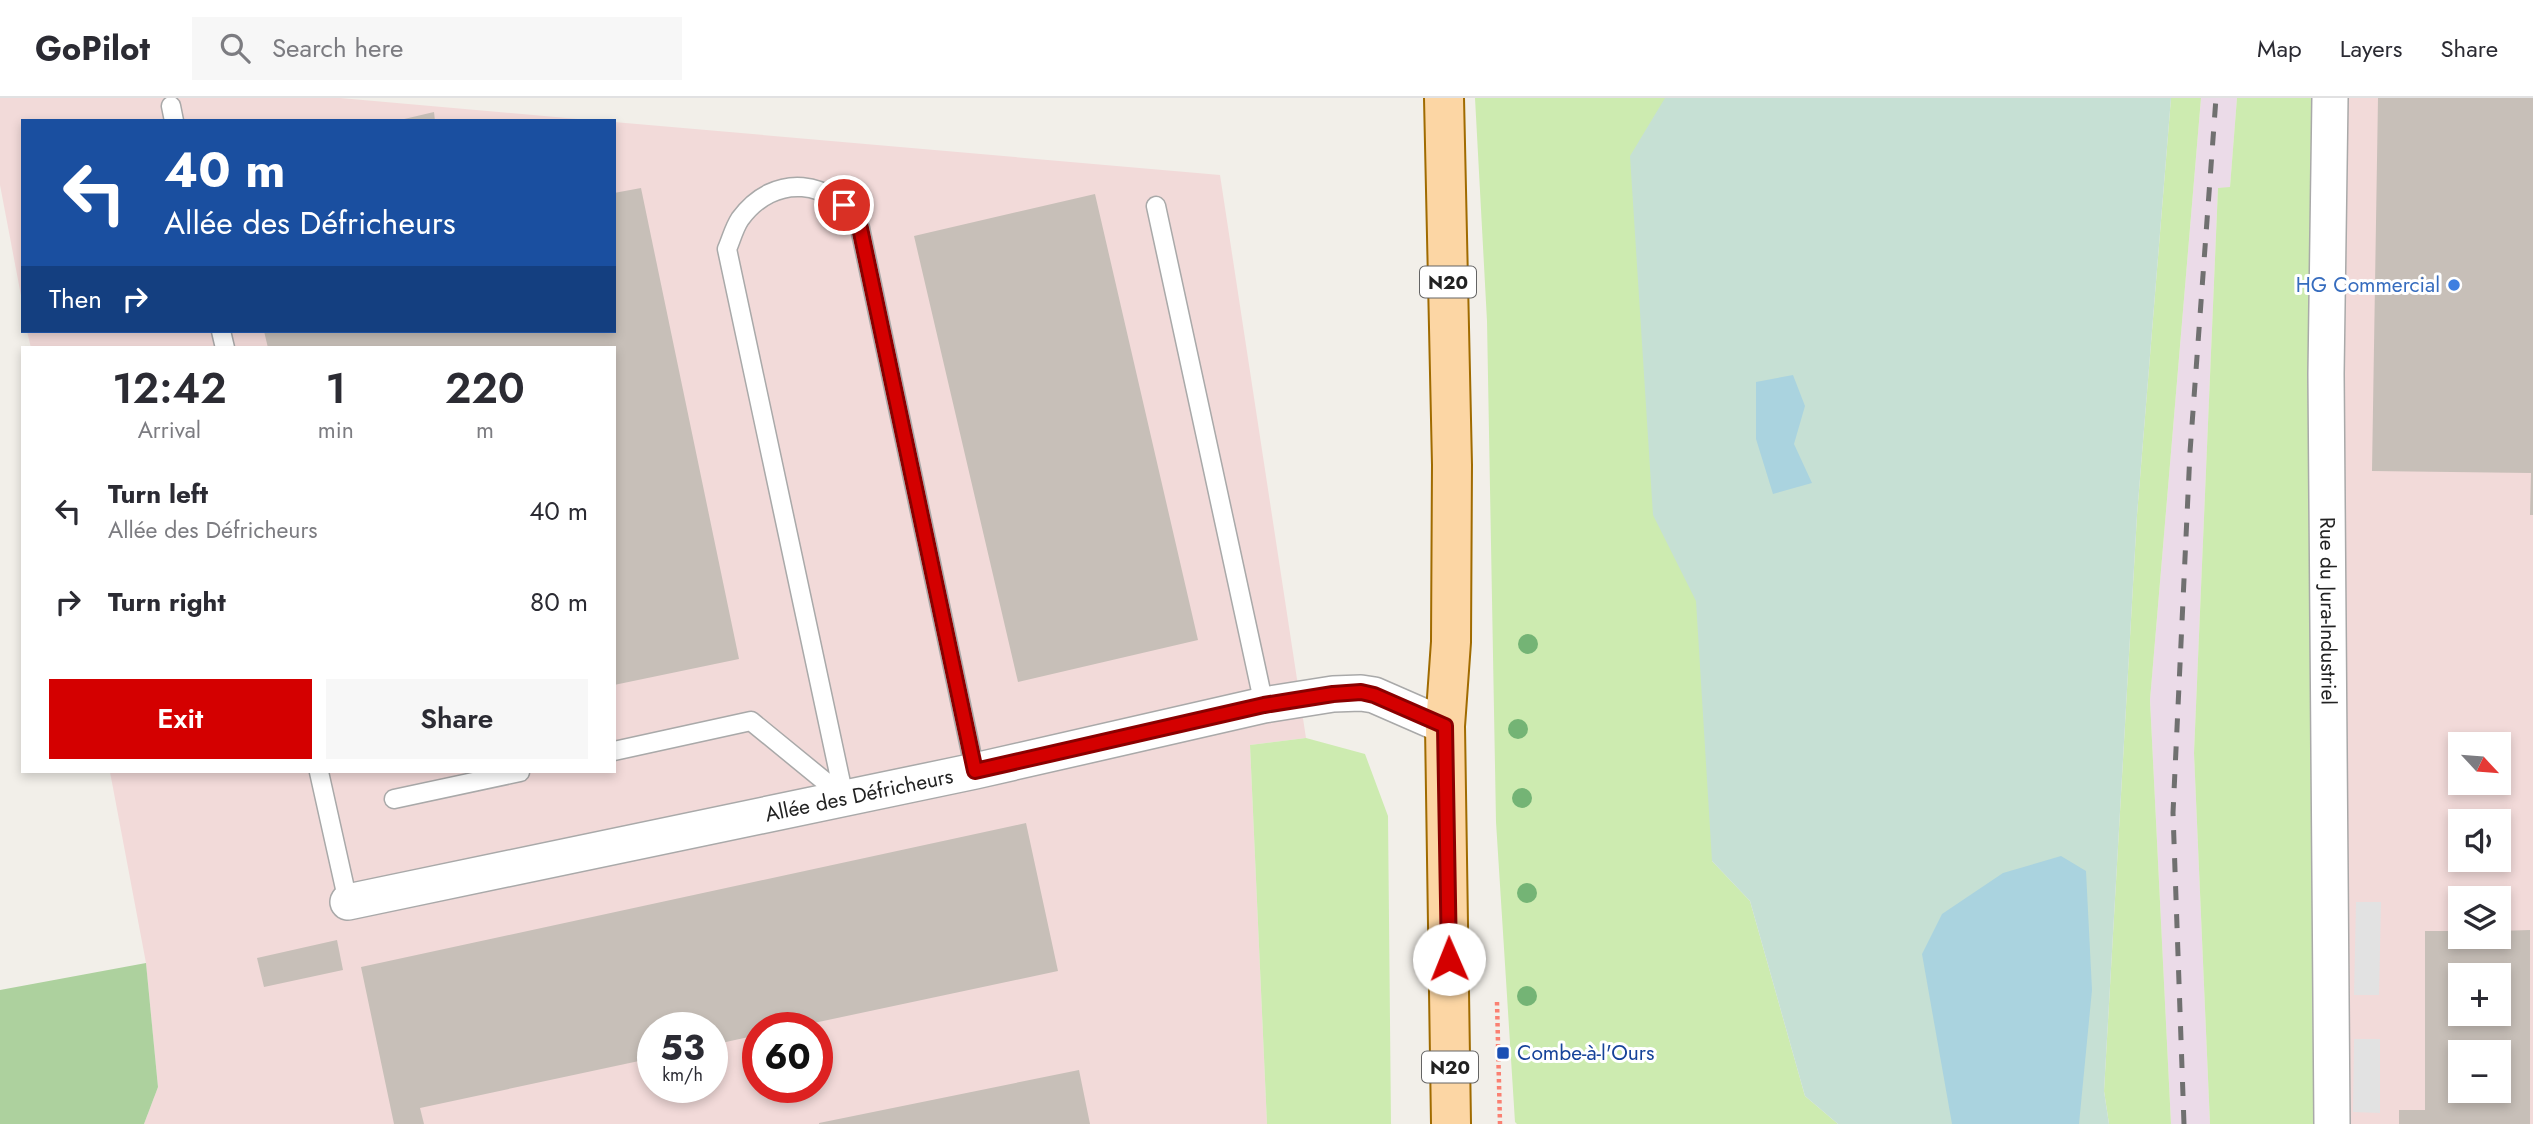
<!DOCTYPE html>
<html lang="en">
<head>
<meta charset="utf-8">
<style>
  :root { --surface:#fff; --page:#f7f7f7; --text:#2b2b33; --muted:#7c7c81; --line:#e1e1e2; --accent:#d40000 }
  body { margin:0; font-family:Jost,sans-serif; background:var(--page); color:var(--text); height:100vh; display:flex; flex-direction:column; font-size:26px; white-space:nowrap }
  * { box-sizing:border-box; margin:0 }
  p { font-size:23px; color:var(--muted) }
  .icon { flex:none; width:38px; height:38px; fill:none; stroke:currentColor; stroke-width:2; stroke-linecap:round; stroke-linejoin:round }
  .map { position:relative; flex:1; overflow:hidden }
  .side { position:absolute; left:21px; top:248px; width:595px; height:427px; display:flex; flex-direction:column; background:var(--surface); border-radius:0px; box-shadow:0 4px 10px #0003 }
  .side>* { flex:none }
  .guide { position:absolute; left:21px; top:21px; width:595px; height:214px; border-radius:0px; box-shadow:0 4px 10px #0003; background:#1a4fa0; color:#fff; overflow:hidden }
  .needle { width:46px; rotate:116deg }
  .fabs { position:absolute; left:2448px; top:634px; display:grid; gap:14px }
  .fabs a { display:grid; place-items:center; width:63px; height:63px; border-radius:0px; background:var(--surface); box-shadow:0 4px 10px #0003; font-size:35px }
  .speed { position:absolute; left:637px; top:914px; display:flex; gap:14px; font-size:35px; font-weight:700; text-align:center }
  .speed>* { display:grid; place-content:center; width:91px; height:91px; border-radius:50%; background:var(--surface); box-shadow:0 4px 10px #0003; line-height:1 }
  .speed small { font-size:18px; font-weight:400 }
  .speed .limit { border:10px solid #d22; background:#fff; color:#111 }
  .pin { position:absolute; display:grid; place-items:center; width:60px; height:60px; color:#fff; margin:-30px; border:4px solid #fff; border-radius:50%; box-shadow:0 2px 7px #0007 }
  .me { position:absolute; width:77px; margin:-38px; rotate:359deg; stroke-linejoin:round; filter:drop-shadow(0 0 5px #0008) }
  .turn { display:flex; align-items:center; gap:24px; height:147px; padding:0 28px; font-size:32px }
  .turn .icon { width:91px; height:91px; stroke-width:2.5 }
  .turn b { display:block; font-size:49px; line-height:60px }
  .then { display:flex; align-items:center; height:66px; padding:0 28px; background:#0003; gap:14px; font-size:26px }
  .eta { display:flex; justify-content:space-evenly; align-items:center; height:119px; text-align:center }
  .eta b { font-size:42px; font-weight:600; line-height:49px }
  .button { display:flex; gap:14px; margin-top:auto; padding:14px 28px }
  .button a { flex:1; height:80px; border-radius:0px; background:var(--accent); color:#fff; font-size:28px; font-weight:600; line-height:80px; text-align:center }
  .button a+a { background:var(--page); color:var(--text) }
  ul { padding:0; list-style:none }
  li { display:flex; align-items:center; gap:21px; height:91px; padding:0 28px }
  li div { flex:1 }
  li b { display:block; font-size:26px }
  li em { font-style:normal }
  header { display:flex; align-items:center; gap:42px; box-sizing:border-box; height:98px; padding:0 35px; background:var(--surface); border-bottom:2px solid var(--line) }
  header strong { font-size:33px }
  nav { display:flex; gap:38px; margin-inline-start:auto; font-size:24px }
  .search { width:490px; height:63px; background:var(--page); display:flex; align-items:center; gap:18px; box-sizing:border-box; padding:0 24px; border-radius:0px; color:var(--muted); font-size:26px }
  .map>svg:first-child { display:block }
  .commercial { fill:#f2dad9; fill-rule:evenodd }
  .industrial { fill:#ebdbe8 }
  .grass { fill:#cdebb0 }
  .forest { fill:#add19e }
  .wetland { fill:#c6e0d4 }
  .parking { fill:#e2e2e2 }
  .water { fill:#aad3df }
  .building { fill:#c7bfb8; fill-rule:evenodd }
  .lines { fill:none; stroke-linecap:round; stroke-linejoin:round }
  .service-casing { stroke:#a9a9a9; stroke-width:21 }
  .minor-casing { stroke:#a9a9a9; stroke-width:38 }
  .primary-casing { stroke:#a06b00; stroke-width:42 }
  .path { stroke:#fa8072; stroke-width:4.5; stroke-dasharray:3.5 3.5; stroke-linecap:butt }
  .service { stroke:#fff; stroke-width:18 }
  .minor { stroke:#fff; stroke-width:35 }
  .primary { stroke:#fcd6a4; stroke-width:38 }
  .rail { stroke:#707070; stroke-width:5; stroke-dasharray:14 14; stroke-linecap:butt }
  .tree { fill:#74b475 }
  .route-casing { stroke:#8a0000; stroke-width:18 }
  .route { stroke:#d40000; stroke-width:12 }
  .shop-dot { fill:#3f7fe0; stroke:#fff; stroke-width:2.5 }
  .transit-dot { fill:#1a4fb4; stroke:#fff; stroke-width:2.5 }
  .labels { text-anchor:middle; stroke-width:6; stroke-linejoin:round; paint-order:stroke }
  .shield { fill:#fff; stroke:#646464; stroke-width:2 }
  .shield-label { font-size:19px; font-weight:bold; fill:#222 }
  .shop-label { font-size:21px; fill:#366cbe; stroke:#fff; text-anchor:end }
  .street-label { font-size:21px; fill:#222; stroke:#fff }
  .transit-label { font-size:21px; fill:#164399; stroke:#fff; text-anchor:start }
</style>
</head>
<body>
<header>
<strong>GoPilot</strong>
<div class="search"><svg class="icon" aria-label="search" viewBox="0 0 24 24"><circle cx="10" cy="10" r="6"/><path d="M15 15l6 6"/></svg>Search here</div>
<nav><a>Map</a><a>Layers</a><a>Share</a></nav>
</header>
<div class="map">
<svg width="2533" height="1026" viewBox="0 0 2533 1026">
  <rect width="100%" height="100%" fill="#f2efe9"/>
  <path class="commercial" d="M0,0h340l260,23h-577v185l-23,-121z
    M2315,0h218v1026h-218zM2460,646h39v38h-39zM2460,723h39v38h-39zM2460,800h39v38h-39zM2460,877h39v38h-39zM2460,954h39v38h-39z
    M614,24l606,53 86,563 -56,7 17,379h-1123l14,-37 -12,-124 -36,-191h504v-424h-583l-4,-17h587zM653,929h59v60h-59zM758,929h59v60h-59z"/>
  <path class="industrial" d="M2201,0h36l-7,90h-12l-24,565 16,371h-39l-21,-424z"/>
  <path class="grass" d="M1475,0h190l81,232 -34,531 38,40 55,195 33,28h-321l-2,-2 -19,-300 -9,-501z
    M2171,0h30l-51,602 21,424h-62l-5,-33 33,-576z
    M2237,0h78v1026h-105l-16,-371 24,-565 12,-1z
    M1306,640l59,16 23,62 3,308h-124l-17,-379z"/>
  <path class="forest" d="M146,865l12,124 -14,37h-144v-134z"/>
  <path class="wetland" d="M1665,0h506l-34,417 -33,576 5,33h-271l-33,-28 -55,-195 -38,-40 -16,-260 -43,-86 -23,-359z"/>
  <path class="parking" d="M2356,804h25l-2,93h-25z
    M2354,941h26v74l-27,-1z"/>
  <path class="water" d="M1793,277l12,31 -11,38 18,39 -39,11 -17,-55v-57z
    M2061,758l25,15 6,119 -13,134h-127l-30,-170 20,-40 61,-41z"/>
  <path class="building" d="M2378,0h155v417h-3l1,-42 -159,-2z
    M434,14l1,9h-35v-1z
    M641,90l98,471 -125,26v-337h-346l-4,-17h350v-138z
    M1095,96l103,446 -180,42 -104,-446z
    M1026,725l32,148 -263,56h-37v8l-46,10v-18h-59v31l-233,50 4,16h-30l-33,-157z
    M2530,832v194h-131v-14h26v-179h35v5h39v-5zM2460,877h39v38h-39zM2460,954h39v38h-39z
    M337,842l6,30 -79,17 -7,-29z
    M1079,972l11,54h-271v-1z"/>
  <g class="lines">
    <defs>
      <path id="service" d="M171,8l3,15
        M1156,108l108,499
        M221,233l4,17
        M614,653l137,-30 93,76
        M319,674l29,130
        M844,699l-117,-548c4,-9 7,-21 13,-30 34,-47 93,-41 120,9l115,543
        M394,701l126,-27"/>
      <g id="minor">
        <path id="s1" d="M2330,0l-4,276 6,750"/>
        <path id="s2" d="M348,804l627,-131 289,-66 69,-11 28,-1 13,2 71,31"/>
      </g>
      <path id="primary" d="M1444,0l8,367 -1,177 -6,84 6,398"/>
    </defs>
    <use href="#service" class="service-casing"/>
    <use href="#minor" class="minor-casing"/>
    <use href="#primary" class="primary-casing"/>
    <path class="path" d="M1497,904l3,122"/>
    <use href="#service" class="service"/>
    <use href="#minor" class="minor"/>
    <use href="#primary" class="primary"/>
    <path class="rail" d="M2184,1026l-11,-311 17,-361 26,-354"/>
  </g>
  <g class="tree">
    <circle cx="1528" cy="546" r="10"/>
    <circle cx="1518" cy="631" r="10"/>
    <circle cx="1522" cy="700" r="10"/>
    <circle cx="1527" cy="795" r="10"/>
    <circle cx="1527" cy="898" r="10"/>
  </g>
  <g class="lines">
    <defs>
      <path id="route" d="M844,107l16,23 115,543 289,-66 69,-11 28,-2 13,3 71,31 4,233"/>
    </defs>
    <use href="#route" class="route-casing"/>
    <use href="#route" class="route"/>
  </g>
  <circle class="shop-dot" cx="2454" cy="187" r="7"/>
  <rect class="transit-dot" x="1496" y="948" width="14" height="14" rx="3.5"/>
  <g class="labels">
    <g class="shield">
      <rect x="1420" y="168.5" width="56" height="31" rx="5"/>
      <rect x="1422" y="953.5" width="56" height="31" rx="5"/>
    </g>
    <g class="shield-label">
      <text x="1448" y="191">N20</text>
      <text x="1450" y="976">N20</text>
    </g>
    <g class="shop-label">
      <text x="2440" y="194">HG Commercial</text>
    </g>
    <g class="street-label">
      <text dy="7" stroke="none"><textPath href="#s1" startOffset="513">Rue du Jura-Industriel</textPath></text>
      <text dy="7" stroke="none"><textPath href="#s2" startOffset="522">Allée des Défricheurs</textPath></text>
    </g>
    <g class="transit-label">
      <text x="1517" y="962">Combe-à-l'Ours</text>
    </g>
  </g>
</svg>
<div class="fabs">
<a><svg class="needle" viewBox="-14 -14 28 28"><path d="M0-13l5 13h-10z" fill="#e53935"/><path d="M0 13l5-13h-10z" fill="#7c7c81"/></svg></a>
<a><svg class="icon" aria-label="sound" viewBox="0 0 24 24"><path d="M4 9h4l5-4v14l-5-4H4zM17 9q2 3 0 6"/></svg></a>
<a><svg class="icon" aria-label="layers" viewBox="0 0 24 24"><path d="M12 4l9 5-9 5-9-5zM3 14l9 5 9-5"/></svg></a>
<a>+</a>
<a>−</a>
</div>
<div class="speed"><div>53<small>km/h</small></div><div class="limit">60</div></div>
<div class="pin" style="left:844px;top:107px;background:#d93025"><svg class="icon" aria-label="arrive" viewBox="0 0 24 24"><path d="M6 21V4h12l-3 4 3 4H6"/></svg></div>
<svg class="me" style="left:1449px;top:861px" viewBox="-20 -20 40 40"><circle r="19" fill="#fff"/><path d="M0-13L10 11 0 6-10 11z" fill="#d40000"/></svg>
<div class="guide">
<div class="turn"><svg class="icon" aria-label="left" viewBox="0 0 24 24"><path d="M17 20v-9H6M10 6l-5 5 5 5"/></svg><div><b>40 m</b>Allée des Défricheurs</div></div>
<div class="then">Then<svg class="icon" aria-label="right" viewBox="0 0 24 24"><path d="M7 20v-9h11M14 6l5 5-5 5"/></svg></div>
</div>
<section class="side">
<div class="eta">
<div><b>12:42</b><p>Arrival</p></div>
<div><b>1</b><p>min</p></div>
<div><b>220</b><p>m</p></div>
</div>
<ul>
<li><svg class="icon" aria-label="left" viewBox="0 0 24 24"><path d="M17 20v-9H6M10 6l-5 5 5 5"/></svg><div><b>Turn left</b><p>Allée des Défricheurs</p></div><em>40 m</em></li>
<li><svg class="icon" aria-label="right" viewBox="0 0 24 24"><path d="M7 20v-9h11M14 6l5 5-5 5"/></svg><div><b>Turn right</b></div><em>80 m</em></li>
</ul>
<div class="button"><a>Exit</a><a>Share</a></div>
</section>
</div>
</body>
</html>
